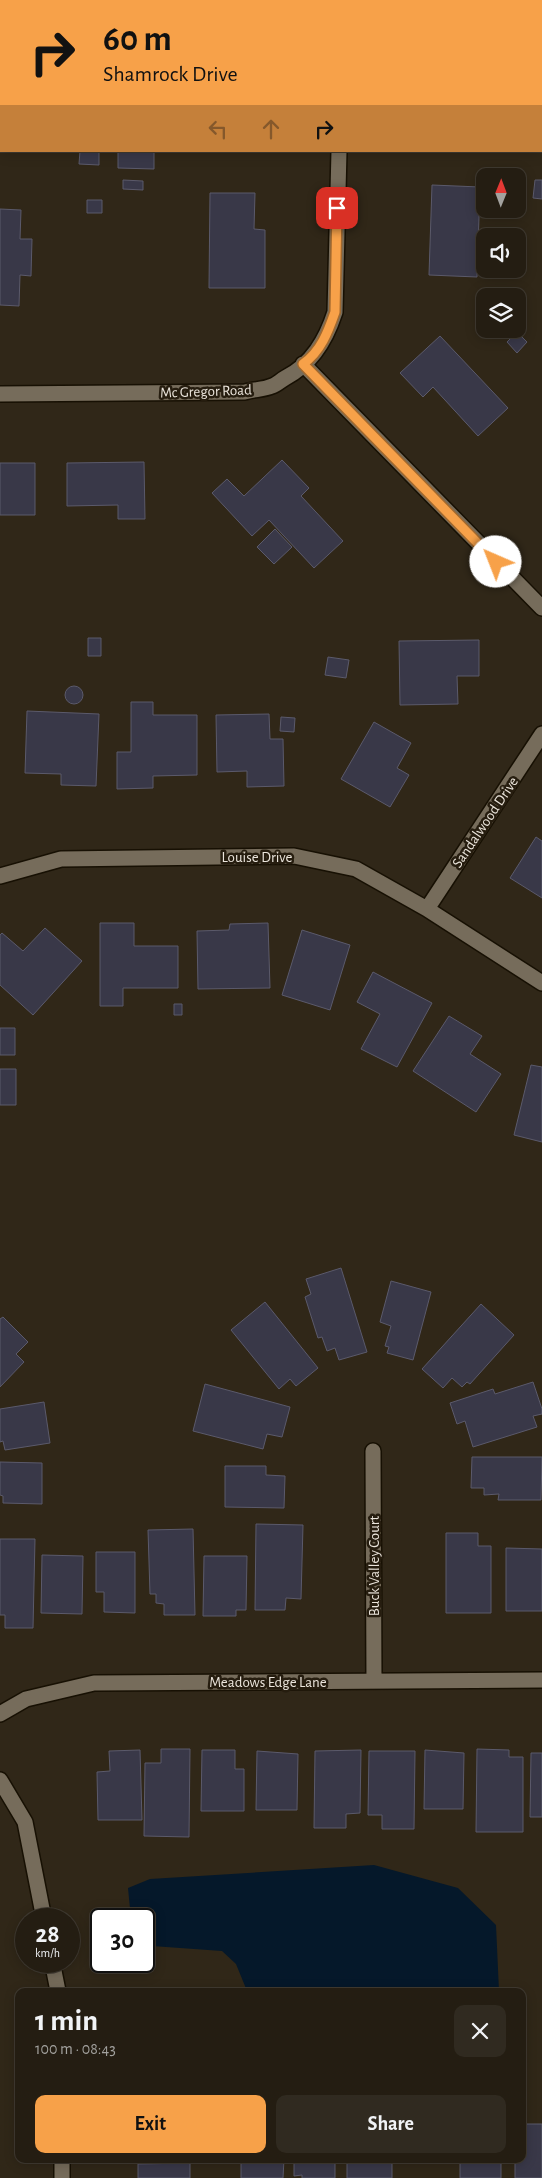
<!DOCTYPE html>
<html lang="en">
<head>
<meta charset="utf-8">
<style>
  :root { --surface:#241d12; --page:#302a20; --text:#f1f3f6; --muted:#a3a29f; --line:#413b32; --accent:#f7a149 }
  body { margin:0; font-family:"Alegreya Sans",sans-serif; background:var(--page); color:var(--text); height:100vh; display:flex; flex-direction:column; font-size:19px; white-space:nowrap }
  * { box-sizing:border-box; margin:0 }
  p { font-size:16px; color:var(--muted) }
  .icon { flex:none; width:28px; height:28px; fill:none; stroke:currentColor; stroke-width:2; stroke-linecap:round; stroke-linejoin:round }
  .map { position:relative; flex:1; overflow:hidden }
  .details { position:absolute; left:15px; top:1988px; width:511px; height:175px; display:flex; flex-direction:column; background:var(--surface); border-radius:10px; box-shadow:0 2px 12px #0003,0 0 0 1px var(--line) }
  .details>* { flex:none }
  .top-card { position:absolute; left:0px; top:0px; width:542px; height:152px; box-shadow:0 2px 12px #0003,0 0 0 1px var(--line); background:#f7a149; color:#111; overflow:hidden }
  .needle { width:32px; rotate:1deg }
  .fabs { position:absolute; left:476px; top:168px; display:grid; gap:10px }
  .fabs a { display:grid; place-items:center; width:50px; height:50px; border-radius:10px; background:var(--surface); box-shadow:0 2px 12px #0003,0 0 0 1px var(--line); font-size:25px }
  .speed { position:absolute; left:15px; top:1908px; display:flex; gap:10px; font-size:25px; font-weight:700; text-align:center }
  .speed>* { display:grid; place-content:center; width:65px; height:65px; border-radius:50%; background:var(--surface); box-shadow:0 2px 12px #0003,0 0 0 1px var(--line); line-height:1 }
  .speed small { font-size:12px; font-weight:400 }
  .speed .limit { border:2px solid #111; border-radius:8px; background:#fff; color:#111 }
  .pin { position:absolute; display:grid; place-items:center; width:42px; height:42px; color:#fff; margin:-21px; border-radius:10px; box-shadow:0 2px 8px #0006 }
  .me { position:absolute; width:55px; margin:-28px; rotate:316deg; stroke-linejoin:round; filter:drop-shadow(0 0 4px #0008) }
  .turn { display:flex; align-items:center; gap:18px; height:105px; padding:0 20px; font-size:22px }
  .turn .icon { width:65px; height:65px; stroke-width:2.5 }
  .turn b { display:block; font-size:35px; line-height:42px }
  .lanes { display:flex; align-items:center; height:48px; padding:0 20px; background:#0003; justify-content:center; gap:25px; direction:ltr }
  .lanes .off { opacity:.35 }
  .round { display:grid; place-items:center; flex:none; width:52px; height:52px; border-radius:10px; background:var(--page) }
  .head { display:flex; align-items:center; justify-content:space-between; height:85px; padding:0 20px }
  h1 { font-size:30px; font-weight:700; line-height:38px }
  .cta { display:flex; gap:10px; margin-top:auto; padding:10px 20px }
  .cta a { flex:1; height:58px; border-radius:10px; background:var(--accent); color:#111; font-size:20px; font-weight:700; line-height:58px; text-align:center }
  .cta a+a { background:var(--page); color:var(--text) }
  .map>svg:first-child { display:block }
  .water { fill:#05182a }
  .building { fill:#393848; stroke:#5b5a6b }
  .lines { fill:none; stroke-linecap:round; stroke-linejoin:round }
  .street-casing { stroke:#171003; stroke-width:18 }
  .street { stroke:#766c5b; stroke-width:15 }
  .route-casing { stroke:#a1692f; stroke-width:12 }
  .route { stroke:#f7a149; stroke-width:9 }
  .labels { text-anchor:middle; stroke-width:5; stroke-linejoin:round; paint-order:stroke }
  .street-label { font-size:15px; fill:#ebe5dc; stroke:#261d0f }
</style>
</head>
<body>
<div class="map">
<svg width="542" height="2178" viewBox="0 0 542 2178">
  <rect width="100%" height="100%" fill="#302718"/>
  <path class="water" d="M374,1865l84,23 38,37 3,66h-252l-11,-27 -14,-13 -70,-5 -8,-4v-23h-13l-3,-31 22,-9z"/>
  <path class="building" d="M213,0h58l-58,1z
    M0,49l1,1v80h-1z
    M80,151h19v14l-20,-1z
    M118,151h36v18l-36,-1z
    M123,180l20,1v9l-20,-1z
    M535,180h7v19l-9,-1z
    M432,185l48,2 -3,90 -48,-2z
    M210,193h45l-1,36 11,1v58h-56z
    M87,200h15v13h-15z
    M0,209l21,1 -1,29h12l-1,37 -11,-1 -1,31 -19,-1z
    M517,332l10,10 -10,11 -10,-11z
    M440,336l68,72 -30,28 -45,-49 -10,10 -23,-24z
    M282,460l27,28 -8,8 42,45 -29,27 -45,-48 -17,16 -40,-43 15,-14 17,17z
    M144,462l1,57h-27v-14l-51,1v-43z
    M0,463h35v52h-35z
    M275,529l17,18 -18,17 -17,-17z
    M88,638h13v18h-13z
    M479,640v36h-22l1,28 -58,1 -1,-64z
    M328,657l21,3 -3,18 -21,-3z
    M65 695a9 9 0 1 1 18 0a9 9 0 1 1-18 0Z
    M131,702h22v13h44v60l-44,1v12l-36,1v-37h14z
    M27,711l72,3 -3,72 -35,-1v-11l-36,-1z
    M269,714l1,25h13l1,47 -37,1v-16l-30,1 -1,-57z
    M281,717l14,1 -1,14 -14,-1z
    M374,722l37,21 -14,25 12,7 -19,32 -49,-28z
    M536,837l6,4v57l-32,-20z
    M100,923h34v23h44v42h-55v18h-23z
    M268,923l2,65 -72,1 -1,-58 32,-1 1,-6z
    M45,928l37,33 -49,54 -33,-30v-50l2,-2 21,18z
    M302,930l48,15 -20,65 -48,-15z
    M373,972l59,31 -35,64 -36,-18 19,-35 -23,-12z
    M174,1004h8v11h-8z
    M449,1016l33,20 -12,18 31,20 -25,38 -63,-41z
    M0,1028h15v27h-15z
    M531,1065l11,2v75l-28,-7z
    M0,1069h16v36h-16z
    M341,1268l26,84 -28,8 -4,-12 -8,3 -5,-14 -4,1 -13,-41 6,-3 -5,-15z
    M391,1281l40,11 -18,68 -26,-7 2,-6 -4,-1 6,-20 -11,-4z
    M265,1302l53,66 -22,18 -6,-7 -11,10 -48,-59z
    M481,1304l33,31 -44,49 -3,-2 -5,5 -10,-9 -9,10 -21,-19z
    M3,1317l25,25 -12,12 8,8 -24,25v-68z
    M533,1382l9,27v5l-9,2 4,11 -64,20 -8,-26 -8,3 -7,-21 43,-14 2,5z
    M205,1384l85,23 -8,30 -15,-3 -4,15 -70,-18z
    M44,1402l6,41 -45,7 -2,-9 -3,1v-33z
    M472,1457h70l-1,43h-43l1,-6 -15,1v-7h-13z
    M0,1462l42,1v41l-39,-1v-7l-3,-1z
    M225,1466h41v9l19,1 -1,32 -59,-1z
    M256,1524l47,1 -2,74 -15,-1 -1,12h-30z
    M193,1529l2,86h-31v-11l-8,-1v-9h-6l-2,-64z
    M446,1533h32v13h13v67h-45z
    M0,1539h35l-2,89h-28v-13h-5z
    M506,1548l36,1v62h-36z
    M96,1552h39v61l-31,-1v-20h-8z
    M42,1555l41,1 -1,58 -41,-1z
    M204,1556h43l-1,54h-10v6h-33z
    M161,1749h29l-1,88 -45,-1 1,-73h16z
    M477,1749l32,1v7h14v75h-47z
    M140,1750l2,70h-44l-1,-48 13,-1 -1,-20z
    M202,1750h33v19h9v42h-43z
    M361,1750l-1,63 -14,1v14h-32l1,-77z
    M425,1750l39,3 -1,56h-39z
    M257,1751l41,3 -1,56h-41z
    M369,1751h46l-1,78h-32v-14h-14z
    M531,1753h11v64h-12z
    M526,2124h16v54h-27v-19h7v-23h4z
    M241,2159h43l-1,19h-42z
    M294,2159h41v19h-33v-3l-8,1z
    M347,2159h45v19h-45z
    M460,2159h41v19h-41z
    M190,2163v15h-52v-14z"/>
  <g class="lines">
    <defs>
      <path id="street" d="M342,1v-1
        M303,364l239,244
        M0,394l245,-2c9,-3 18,-2 27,-6 4,-1 8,-5 13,-8 27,-14 41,-38 50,-66l4,-161
        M0,876l61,-17 233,-3 62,13 71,40 115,74
        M427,909l115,-175
        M373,1451l1,230
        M0,1714l26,-15 68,-16 448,-3
        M0,1780l25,42 19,97
        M52,1961l6,30
        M62,2159v19"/>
    </defs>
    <use href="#street" class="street-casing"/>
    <use href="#street" class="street"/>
  </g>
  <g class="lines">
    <defs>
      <path id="route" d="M337,208l-2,104c-7,20 -14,39 -32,52l193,198"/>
    </defs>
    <use href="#route" class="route-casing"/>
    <use href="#route" class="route"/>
  </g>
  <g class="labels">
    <g class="street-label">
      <text transform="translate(206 391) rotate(-2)" y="5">Mc Gregor Road</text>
      <text transform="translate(485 822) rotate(-56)" y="5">Sandalwood Drive</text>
      <text x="257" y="862">Louise Drive</text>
      <text transform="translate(374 1566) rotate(-90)" y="5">Buck Valley Court</text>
      <text x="268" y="1687">Meadows Edge Lane</text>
    </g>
  </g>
</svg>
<div class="fabs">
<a><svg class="needle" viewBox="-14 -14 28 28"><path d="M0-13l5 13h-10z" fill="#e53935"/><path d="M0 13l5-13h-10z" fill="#a3a29f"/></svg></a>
<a><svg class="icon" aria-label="sound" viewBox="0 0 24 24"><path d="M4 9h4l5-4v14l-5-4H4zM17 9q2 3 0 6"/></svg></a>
<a><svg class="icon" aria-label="layers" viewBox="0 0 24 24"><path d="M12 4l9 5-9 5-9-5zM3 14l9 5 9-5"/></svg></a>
</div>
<div class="speed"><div>28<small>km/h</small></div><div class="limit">30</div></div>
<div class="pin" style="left:337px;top:208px;background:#d93025"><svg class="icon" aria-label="arrive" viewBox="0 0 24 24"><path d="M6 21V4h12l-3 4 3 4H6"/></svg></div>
<svg class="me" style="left:496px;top:562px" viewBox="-20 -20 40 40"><circle r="19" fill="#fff"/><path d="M0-13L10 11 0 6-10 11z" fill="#f7a149"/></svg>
<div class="top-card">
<div class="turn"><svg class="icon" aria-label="right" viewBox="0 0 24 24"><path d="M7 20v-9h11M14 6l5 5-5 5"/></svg><div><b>60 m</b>Shamrock Drive</div></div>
<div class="lanes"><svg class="icon off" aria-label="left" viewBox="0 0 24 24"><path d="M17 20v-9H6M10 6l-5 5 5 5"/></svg><svg class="icon off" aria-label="ahead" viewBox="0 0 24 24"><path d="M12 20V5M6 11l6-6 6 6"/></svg><svg class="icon" aria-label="right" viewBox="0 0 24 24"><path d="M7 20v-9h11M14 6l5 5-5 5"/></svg></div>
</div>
<section class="details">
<div class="head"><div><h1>1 min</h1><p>100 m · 08:43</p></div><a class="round"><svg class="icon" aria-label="close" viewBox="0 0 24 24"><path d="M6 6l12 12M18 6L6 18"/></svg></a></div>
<div class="cta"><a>Exit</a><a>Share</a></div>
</section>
</div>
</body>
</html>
